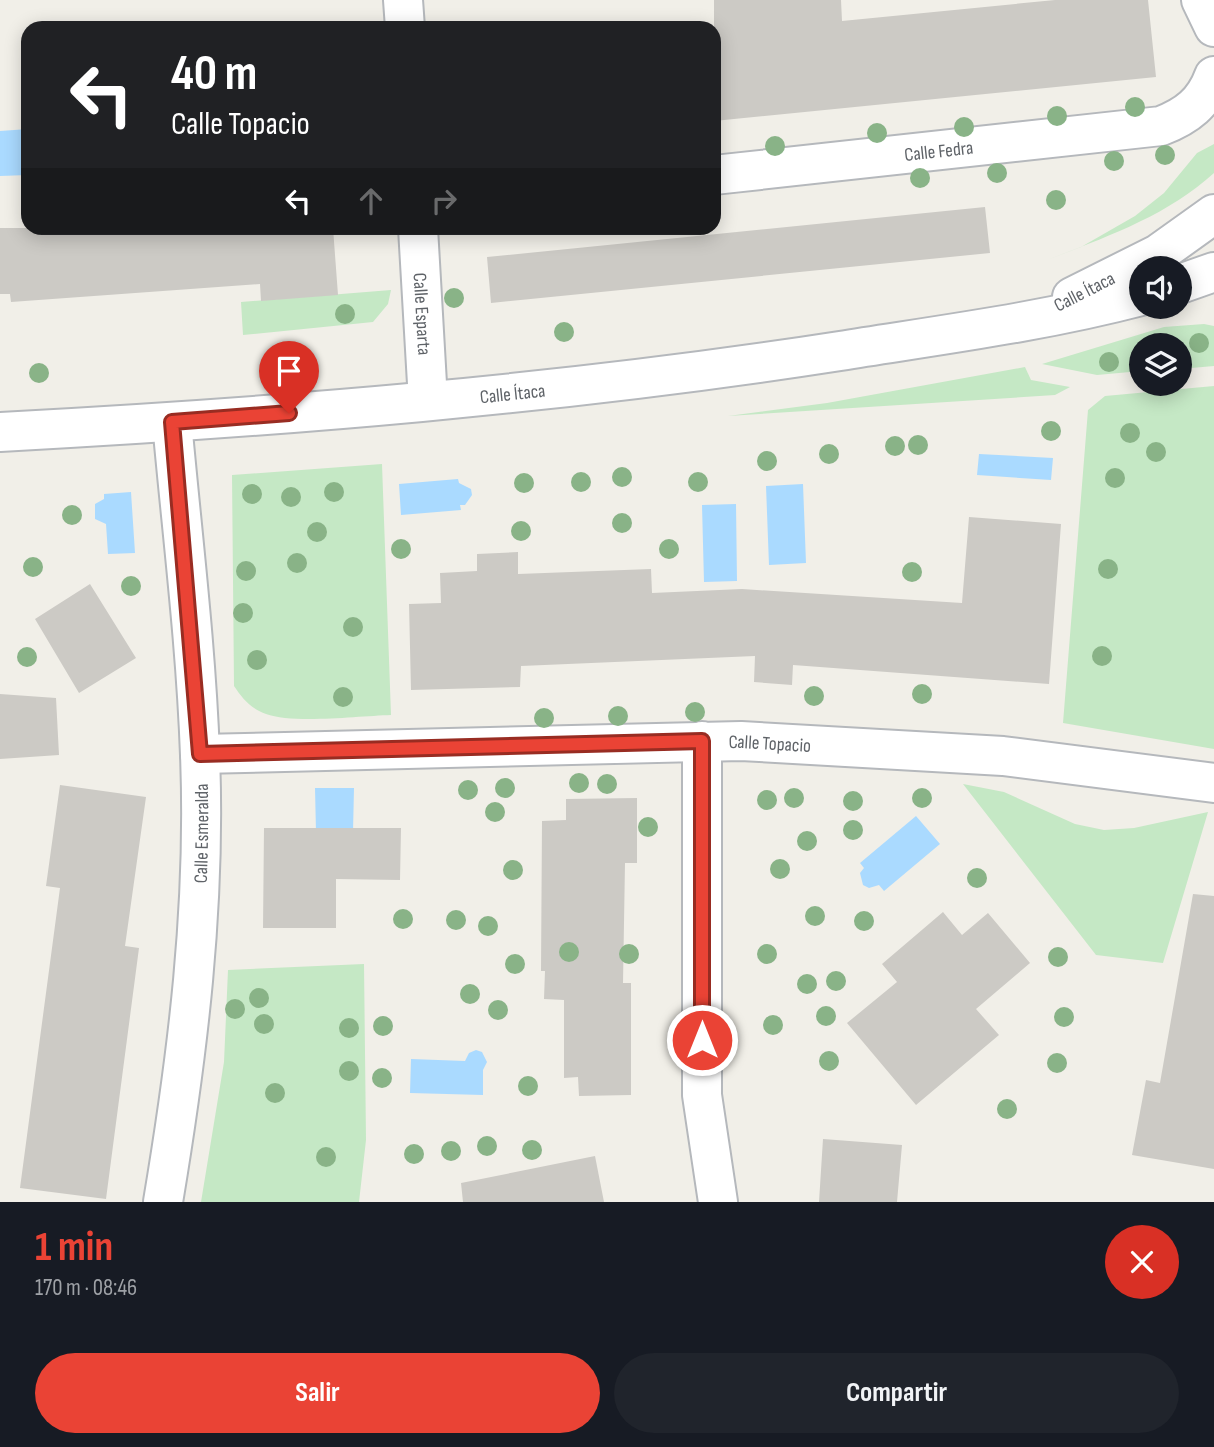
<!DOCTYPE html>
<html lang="es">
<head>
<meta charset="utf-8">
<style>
  :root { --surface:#171b24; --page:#20242c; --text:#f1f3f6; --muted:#9ea1a6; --accent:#ea4335 }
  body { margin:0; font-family:"Sofia Sans Condensed",sans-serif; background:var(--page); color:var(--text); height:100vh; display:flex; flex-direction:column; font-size:26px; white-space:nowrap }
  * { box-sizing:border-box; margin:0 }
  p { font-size:23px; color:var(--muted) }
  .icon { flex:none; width:38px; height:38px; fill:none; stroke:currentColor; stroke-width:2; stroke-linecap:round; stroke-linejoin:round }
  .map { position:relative; height:1202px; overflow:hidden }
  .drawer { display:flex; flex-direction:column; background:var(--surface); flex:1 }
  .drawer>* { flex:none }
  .guide { position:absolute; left:21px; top:21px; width:700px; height:214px; border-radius:21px; box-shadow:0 4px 18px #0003; background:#202124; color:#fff; overflow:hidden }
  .controls { position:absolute; left:1129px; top:256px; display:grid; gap:14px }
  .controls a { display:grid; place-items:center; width:63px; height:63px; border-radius:50%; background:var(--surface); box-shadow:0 4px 18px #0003; font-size:35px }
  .pin { position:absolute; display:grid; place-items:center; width:60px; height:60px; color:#fff; margin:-72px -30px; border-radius:50% 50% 50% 0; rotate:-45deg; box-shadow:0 0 7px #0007 }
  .pin .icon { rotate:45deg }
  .me { position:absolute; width:77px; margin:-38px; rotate:0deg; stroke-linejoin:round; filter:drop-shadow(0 0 5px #0008) }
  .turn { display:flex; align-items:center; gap:24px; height:147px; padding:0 35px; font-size:32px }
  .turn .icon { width:91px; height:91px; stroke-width:2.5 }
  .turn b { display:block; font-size:49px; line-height:60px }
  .lanes { display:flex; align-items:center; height:66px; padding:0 35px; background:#0003; justify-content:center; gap:35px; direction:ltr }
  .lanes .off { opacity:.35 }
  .round { display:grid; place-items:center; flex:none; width:74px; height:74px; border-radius:37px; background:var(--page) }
  .head { display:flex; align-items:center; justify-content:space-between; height:119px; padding:0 35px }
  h1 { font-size:42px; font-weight:700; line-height:52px; color:var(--accent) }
  .primary-button { display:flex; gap:14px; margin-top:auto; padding:14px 35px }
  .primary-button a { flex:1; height:80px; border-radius:42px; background:var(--accent); color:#fff; font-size:28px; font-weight:700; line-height:80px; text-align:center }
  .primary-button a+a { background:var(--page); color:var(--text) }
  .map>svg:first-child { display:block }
  .green { fill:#c5e8c5 }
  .water { fill:#aadaff }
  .building { fill:#cccac5 }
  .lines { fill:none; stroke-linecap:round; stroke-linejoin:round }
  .street-casing { stroke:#b5b8bc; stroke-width:42 }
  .street { stroke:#fff; stroke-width:38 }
  .tree { fill:#89b387 }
  .route-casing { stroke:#982c22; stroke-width:18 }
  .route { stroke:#ea4335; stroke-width:12 }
  .labels { text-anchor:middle; stroke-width:5; stroke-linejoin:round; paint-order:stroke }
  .street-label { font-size:19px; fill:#5f6368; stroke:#fff }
</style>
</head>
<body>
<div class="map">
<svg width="1214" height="1202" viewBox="0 0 1214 1202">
  <rect width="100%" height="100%" fill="#f1efe8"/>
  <path class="green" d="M1214,144v29c-47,43 -108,64 -167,87l34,-13 54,-31 29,-23 33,-40z
    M391,290l-3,14 -15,18 -130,13 -2,-33z
    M1204,324l10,2v40l-34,3v-24h-39v26l-44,4 -55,-11 122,-37z
    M1025,367l6,13 39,7 -15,8 -327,21 99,-13z
    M1214,386v363l-151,-26 25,-313 17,-14z
    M382,464l9,251c-32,1 -98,9 -125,-1 -15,-5 -24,-16 -32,-28l-2,-211z
    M963,784l41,8 71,32 29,6 30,-2 74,-16 -45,151 -67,-8z
    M364,964l2,176 -7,62h-158l23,-140 4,-92z"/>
  <path class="water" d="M28,129v46l-28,1v-45z
    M979,454l74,4 -2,22 -74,-5z
    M458,479l1,4 12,6 1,6 -7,10h-5l1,5 -60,5 -2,-31z
    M803,484l3,79 -37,2 -3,-79z
    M131,492l4,61 -27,1 -2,-30 -11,-5v-15l9,-5v-5z
    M736,504l1,77 -33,1 -2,-77z
    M315,788h39l-1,44h-37z
    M916,816l24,28 -56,47 -5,-6 -10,3 -6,-3 -3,-12 4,-5 -4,-5z
    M476,1050l6,2 5,10 -4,8v25l-73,-2 1,-34 54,2 4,-8z"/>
  <path class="building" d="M714,0h127l1,21 213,-21h93l8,77 -442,44z
    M985,207l5,46 -499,50 -4,-46z
    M0,228h333l5,67 -77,6 -1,-17 -249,18 -1,-8h-10z
    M969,517l92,7 -12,160 -256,-19 -1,20 -38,-3 1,-26 -234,10 -1,21 -109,3 -2,-86 32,-1 -1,-30 37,-2v-17l41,-2v22l133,-5 1,24 90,-4 220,14z
    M90,584l46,74 -57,35 -44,-74z
    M0,694l56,4 3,57 -59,4z
    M60,785l86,12 -21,149 14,2 -33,251 -86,-11 40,-300 -14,-2z
    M637,798v65h-12l-2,120h8v112l-52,1 -1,-19 -14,1v-78l-20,-1 1,-28h-4l1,-150 24,-1v-21z
    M264,828h137l-1,52 -64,-1v49h-73z
    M1193,894l21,2v273l-82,-14 14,-75 14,3z
    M943,912l19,23 26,-22 42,50 -54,46 23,26 -83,70 -69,-82 50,-41 -15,-18z
    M823,1139l79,6 -5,57h-78z
    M595,1156l9,46h-141l-2,-19z"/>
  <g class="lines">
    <defs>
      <g id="street">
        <path d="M403,0l2,28"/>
        <path d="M1201,0l13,27"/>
        <path id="s1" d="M714,175l447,-49c26,-10 43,-23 53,-50"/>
        <path id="s2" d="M418,228l10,173"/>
        <path d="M1180,284l34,-12"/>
        <path d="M1072,297l86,-43 56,-40"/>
        <path id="s3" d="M0,432c281,-15 562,-38 840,-81 100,-16 202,-29 301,-55"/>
        <path d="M702,741v354l16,107"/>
        <path id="s4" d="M200,754l541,-13 262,15 211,27"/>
        <path id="s5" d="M163,1202c25,-149 43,-296 37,-447 -4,-111 -18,-222 -28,-333"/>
      </g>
    </defs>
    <use href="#street" class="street-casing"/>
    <use href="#street" class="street"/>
  </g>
  <g class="tree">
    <circle cx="1135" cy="107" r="10"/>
    <circle cx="1057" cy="116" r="10"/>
    <circle cx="964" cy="127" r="10"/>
    <circle cx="877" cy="133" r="10"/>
    <circle cx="775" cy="146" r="10"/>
    <circle cx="1165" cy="155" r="10"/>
    <circle cx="1114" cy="161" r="10"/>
    <circle cx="997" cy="173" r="10"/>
    <circle cx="920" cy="178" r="10"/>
    <circle cx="1056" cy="200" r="10"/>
    <circle cx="454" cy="298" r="10"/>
    <circle cx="345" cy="314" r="10"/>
    <circle cx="564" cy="332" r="10"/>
    <circle cx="1199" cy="343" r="10"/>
    <circle cx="1109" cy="362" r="10"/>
    <circle cx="39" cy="373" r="10"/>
    <circle cx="1051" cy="431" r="10"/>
    <circle cx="1130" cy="433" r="10"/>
    <circle cx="918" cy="445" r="10"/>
    <circle cx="895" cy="446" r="10"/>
    <circle cx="1156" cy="452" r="10"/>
    <circle cx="829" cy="454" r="10"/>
    <circle cx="767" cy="461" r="10"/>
    <circle cx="622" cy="477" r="10"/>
    <circle cx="1115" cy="478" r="10"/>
    <circle cx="581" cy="482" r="10"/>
    <circle cx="698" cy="482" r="10"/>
    <circle cx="524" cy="483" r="10"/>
    <circle cx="334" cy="492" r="10"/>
    <circle cx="252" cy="494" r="10"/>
    <circle cx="291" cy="497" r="10"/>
    <circle cx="72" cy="515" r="10"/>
    <circle cx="622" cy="523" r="10"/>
    <circle cx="521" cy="531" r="10"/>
    <circle cx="317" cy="532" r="10"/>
    <circle cx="401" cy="549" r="10"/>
    <circle cx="669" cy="549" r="10"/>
    <circle cx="297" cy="563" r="10"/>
    <circle cx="33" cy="567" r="10"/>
    <circle cx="1108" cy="569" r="10"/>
    <circle cx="246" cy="571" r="10"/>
    <circle cx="912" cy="572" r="10"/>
    <circle cx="131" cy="586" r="10"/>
    <circle cx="243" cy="613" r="10"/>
    <circle cx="353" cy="627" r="10"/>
    <circle cx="1102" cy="656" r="10"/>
    <circle cx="27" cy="657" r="10"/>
    <circle cx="257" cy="660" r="10"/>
    <circle cx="922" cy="694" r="10"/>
    <circle cx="814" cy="696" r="10"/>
    <circle cx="343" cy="697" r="10"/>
    <circle cx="695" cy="712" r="10"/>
    <circle cx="618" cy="716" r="10"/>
    <circle cx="544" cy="718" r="10"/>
    <circle cx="579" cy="783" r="10"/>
    <circle cx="607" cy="784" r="10"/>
    <circle cx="505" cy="788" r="10"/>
    <circle cx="468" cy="790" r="10"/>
    <circle cx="794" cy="798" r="10"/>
    <circle cx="922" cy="798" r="10"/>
    <circle cx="767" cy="800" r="10"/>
    <circle cx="853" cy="801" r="10"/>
    <circle cx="495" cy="812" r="10"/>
    <circle cx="648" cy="827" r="10"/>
    <circle cx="853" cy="830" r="10"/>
    <circle cx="807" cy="841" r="10"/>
    <circle cx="780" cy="869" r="10"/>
    <circle cx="513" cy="870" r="10"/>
    <circle cx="977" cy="878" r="10"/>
    <circle cx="815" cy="916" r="10"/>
    <circle cx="403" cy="919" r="10"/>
    <circle cx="456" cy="920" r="10"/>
    <circle cx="864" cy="921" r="10"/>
    <circle cx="488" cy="926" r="10"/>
    <circle cx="569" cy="952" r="10"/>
    <circle cx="629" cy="954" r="10"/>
    <circle cx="767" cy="954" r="10"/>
    <circle cx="1058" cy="957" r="10"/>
    <circle cx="515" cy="964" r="10"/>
    <circle cx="836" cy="981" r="10"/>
    <circle cx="807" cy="984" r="10"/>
    <circle cx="470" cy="994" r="10"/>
    <circle cx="259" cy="998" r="10"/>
    <circle cx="235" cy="1009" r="10"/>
    <circle cx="498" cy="1010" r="10"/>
    <circle cx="826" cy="1016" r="10"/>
    <circle cx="1064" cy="1017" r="10"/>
    <circle cx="264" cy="1024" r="10"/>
    <circle cx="773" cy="1025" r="10"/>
    <circle cx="383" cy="1026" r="10"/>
    <circle cx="349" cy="1028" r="10"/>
    <circle cx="829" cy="1061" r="10"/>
    <circle cx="1057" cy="1063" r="10"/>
    <circle cx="349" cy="1071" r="10"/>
    <circle cx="382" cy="1078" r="10"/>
    <circle cx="528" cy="1086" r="10"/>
    <circle cx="275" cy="1093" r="10"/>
    <circle cx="1007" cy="1109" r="10"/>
    <circle cx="487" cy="1146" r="10"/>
    <circle cx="532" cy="1150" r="10"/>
    <circle cx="451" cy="1151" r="10"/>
    <circle cx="414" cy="1154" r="10"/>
    <circle cx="326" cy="1157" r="10"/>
  </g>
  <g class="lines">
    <defs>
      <path id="route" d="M289,413l-117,9 28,332 502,-13v299"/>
    </defs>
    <use href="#route" class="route-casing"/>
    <use href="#route" class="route"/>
  </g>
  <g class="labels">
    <g class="street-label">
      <text dy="7" stroke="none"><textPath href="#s1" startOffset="226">Calle Fedra</textPath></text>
      <text transform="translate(1084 291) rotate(-27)" y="7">Calle Ítaca</text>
      <text dy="7" stroke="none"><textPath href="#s2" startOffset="86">Calle Esparta</textPath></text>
      <text dy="7" stroke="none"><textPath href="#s3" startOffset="514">Calle Ítaca</textPath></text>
      <text dy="7" stroke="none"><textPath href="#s4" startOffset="570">Calle Topacio</textPath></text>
      <text dy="7" stroke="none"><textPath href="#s5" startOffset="371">Calle Esmeralda</textPath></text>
    </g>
  </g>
</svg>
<div class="controls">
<a><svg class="icon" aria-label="sound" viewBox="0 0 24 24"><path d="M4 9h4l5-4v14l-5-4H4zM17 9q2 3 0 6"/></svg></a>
<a><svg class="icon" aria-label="layers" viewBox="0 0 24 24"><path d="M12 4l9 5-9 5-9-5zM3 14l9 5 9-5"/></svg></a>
</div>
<div class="pin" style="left:289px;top:413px;background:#d93025"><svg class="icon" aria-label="arrive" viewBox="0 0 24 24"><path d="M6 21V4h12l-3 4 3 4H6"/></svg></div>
<svg class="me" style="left:702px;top:1040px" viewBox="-20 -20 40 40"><circle r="17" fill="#ea4335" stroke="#fff" stroke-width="3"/><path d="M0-11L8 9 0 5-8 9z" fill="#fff"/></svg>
<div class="guide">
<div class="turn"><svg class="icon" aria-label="left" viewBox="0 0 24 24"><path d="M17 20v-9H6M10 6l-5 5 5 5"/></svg><div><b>40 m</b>Calle Topacio</div></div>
<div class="lanes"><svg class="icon" aria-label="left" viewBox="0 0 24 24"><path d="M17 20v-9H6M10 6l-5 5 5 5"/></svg><svg class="icon off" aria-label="ahead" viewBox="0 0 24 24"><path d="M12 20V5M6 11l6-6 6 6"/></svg><svg class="icon off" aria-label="right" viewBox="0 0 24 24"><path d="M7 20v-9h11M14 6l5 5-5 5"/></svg></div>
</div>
</div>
<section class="drawer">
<div class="head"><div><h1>1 min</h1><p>170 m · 08:46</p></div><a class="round" style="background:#d93025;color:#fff"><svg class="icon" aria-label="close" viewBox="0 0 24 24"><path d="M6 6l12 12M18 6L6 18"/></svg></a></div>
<div class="primary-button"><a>Salir</a><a>Compartir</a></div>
</section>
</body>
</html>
